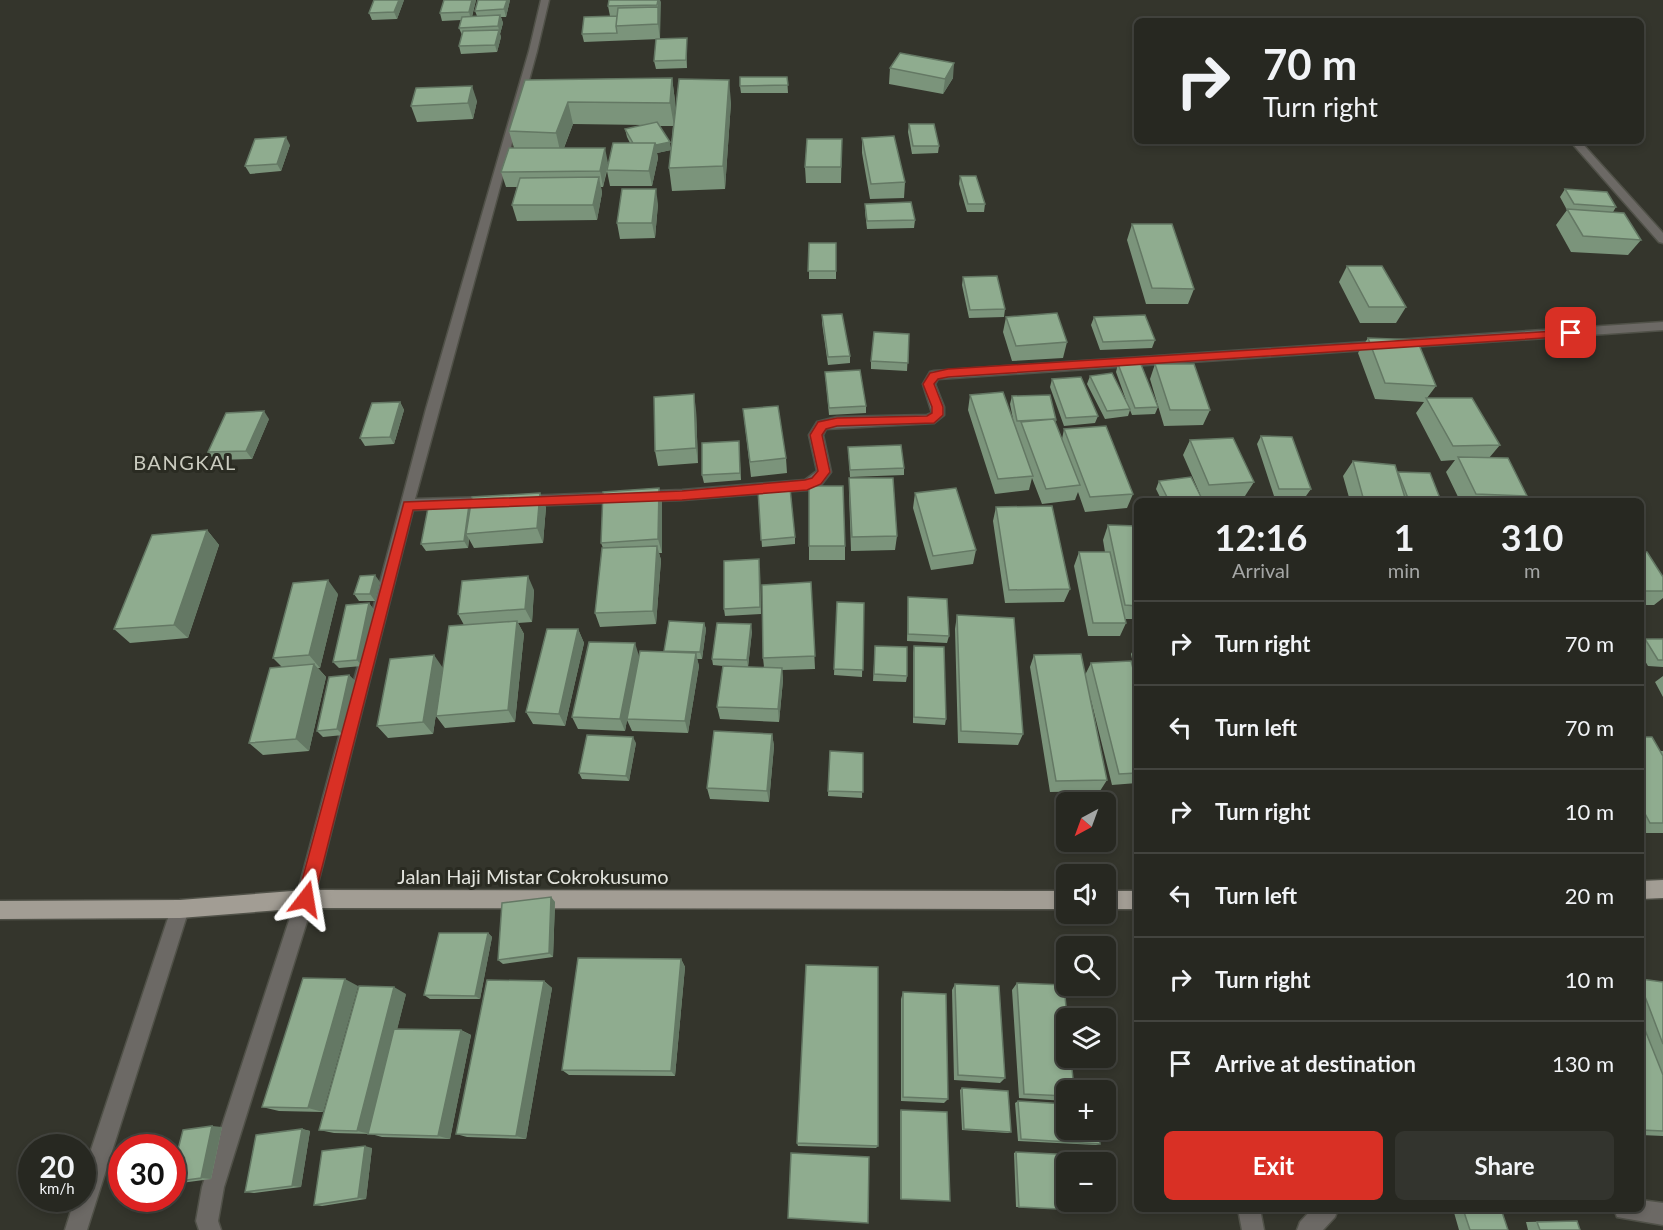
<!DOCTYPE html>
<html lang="en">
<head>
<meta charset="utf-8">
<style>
  :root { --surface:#272821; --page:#33342e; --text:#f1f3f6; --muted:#a4a6a5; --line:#43443f; --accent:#d93025 }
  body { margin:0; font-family:Lato,sans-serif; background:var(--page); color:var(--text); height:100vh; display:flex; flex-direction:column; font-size:22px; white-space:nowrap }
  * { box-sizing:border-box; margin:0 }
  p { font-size:20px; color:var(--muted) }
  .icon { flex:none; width:33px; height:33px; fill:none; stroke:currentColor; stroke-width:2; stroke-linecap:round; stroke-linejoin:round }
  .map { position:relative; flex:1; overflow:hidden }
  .side { position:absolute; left:1134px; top:498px; width:510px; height:714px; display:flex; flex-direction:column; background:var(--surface); border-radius:9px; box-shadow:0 3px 9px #0003,0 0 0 2px var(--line) }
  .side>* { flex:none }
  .banner { position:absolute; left:1134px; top:18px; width:510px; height:126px; border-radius:9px; box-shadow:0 3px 9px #0003,0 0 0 2px var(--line); background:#272821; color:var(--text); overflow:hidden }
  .needle { width:39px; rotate:221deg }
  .tools { position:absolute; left:1056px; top:792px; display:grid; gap:12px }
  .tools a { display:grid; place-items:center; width:60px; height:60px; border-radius:9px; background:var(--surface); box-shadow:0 3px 9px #0003,0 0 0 2px var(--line); font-size:30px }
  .speed { position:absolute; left:18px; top:1134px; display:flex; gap:12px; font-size:30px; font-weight:700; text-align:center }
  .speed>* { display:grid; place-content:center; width:78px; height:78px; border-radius:50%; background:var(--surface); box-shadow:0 3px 9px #0003,0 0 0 2px var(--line); line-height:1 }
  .speed small { font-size:15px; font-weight:400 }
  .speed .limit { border:9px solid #d22; background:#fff; color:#111 }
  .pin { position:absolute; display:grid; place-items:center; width:51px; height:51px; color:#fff; margin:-26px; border-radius:12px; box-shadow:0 3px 9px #0006 }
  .me { position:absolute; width:66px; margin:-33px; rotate:14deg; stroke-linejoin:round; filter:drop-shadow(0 0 4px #0008) }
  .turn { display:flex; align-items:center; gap:21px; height:126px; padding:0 30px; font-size:27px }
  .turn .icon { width:78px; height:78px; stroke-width:2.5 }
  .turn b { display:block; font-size:42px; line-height:51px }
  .eta { display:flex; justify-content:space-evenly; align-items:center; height:102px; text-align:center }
  .eta b { font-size:36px; font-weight:700; line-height:42px }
  .action { display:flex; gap:12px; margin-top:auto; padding:12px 30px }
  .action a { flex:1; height:69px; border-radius:9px; background:var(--accent); color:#fff; font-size:24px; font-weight:700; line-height:69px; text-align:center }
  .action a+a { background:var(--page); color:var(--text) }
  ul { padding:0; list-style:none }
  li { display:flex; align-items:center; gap:18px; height:84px; padding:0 30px; border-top:2px solid var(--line) }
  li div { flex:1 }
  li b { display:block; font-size:22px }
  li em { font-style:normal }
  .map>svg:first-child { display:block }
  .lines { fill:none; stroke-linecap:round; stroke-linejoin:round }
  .street-casing { stroke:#505148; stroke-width:3 }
  .primary-casing { stroke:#505148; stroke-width:3 }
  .street { fill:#6c6965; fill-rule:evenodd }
  .primary { fill:#a29d94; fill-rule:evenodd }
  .wall { fill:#7b947b; fill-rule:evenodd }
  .shaded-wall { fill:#647864 }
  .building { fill:#8fac8f; stroke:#647864; stroke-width:1.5 }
  .route { fill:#d93025; stroke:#8d1f18; stroke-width:1.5 }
  .labels { text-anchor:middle; stroke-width:6; stroke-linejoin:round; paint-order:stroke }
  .quarter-label { font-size:20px; letter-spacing:1.5px; fill:#cacbbf; stroke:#2a2b22 }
  .near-street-label { font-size:20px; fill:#e2e3dc; stroke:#2a2b22 }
</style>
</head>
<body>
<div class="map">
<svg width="1663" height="1230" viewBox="0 0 1663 1230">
  <rect width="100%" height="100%" fill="#34352c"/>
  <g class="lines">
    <defs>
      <path id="street" d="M541,0h8l-12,51 -122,448 74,-2 7,5 -7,5 -76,3 -99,389 -90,288 -6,34 3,9h-22l-3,-9 6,-34 94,-288 130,-490 103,-358z
        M1570,141h10l83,92v10l-4,-1z
        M1663,322v8l-725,49 -3,5 9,23v8l-10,8 -108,6 -3,6 8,37 -10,13 -14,5 -125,10 -157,6 -7,-5 7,-5 157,-6 123,-10 12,-9 -8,-36 8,-13 20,-5 90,-2 5,-2 -9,-29 7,-12 4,-1z
        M180,900l6,3 3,6 -102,321h-22l10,-32h7v-21l89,-268 3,-6z
        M1641,1200l22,3v22l-46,-8 -3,-8h27z
        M1238,1209h22l4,21h-22z
        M1312,1209h26l-3,8 -12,13h-26l3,-8z"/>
      <path id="primary" d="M1663,880v18l-22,1v-18z
        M305,890l761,1v18l-761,-1 -125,10 -180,1v-18l180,-1z
        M1106,891h31v18h-31z"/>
    </defs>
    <use href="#street" class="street-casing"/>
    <use href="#primary" class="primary-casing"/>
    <use href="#street" class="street"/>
    <use href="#primary" class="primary"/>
  </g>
  <path class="wall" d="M404,0l-7,19 -25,1 -3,-7z
    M476,0l-4,17 5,-1 -2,-5 35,-11 -4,17h-5l2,6 -3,11 1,3 -4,15 -36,2 -2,-8 3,-11 -3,-7 2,-8 -19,1 -2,-8z
    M609,0h51v39l-76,3 -2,-8 28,-18 -2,-10z
    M687,46v22l-31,1 -2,-8z
    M890,68l63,10 -10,16 -54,-10z
    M787,77l1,16h-47l-1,-7z
    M672,78l3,23 -1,23 57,-22 -6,87 -53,2 -3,-23 2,-18 -14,3 1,5 -6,28h-42l-3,-15 -4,16h-2l1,6 -5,27 -80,1 -5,-16 5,-18h-11l-5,-15 13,-24 -5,-17 16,-51zM573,124l71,1 -19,4 2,8 3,6 -22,21 -44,-16zM659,126h14l-2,22z
    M477,101l-4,18 -56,3 -6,-16z
    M909,124l30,22 -1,7 -26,1 -4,-22z
    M862,138l43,44 -1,16 -34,1 -8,-46z
    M842,139l-1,44h-35l-1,-16z
    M290,145l-9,26 -31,3 -5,-8z
    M960,176l25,28 -1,8h-17l-8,-28z
    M1565,189l51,18 -3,5 28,28 -13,15 -57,-3 -15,-27 11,-15 -7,-13z
    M658,204l-3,34 -35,1 -3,-16z
    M865,204l50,16 -1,8 -47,1 -2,-17z
    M1132,224l62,65 -6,15h-42l-19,-64z
    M809,243h27v36h-27z
    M1347,266l59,41 -10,16h-36l-21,-41z
    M963,277l42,32 -1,8 -35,1 -7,-33z
    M822,315l28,41v7l-22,2 -6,-42z
    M1006,317l61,25 -4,16 -51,3 -9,-29z
    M1094,317l61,23 -3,8 -52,2 -9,-25z
    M909,334l-2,37 -36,-2v-8z
    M1368,338l68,48 -9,12 73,47 -11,13 38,38 -5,5h-62l-14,-29 9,-12 -14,1 -25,-48 8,-11 -49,-3 -17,-46z
    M1118,364l40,43 -3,7 -23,1 -2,-5 -2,6 -23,3 -18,-35 3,-8 36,24 -10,-28z
    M1155,364l55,46 -7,15 -39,1 -14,-47z
    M825,372l41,34v7l-37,2z
    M1052,379l46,37 -3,7 -31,3 -14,-39z
    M970,395l44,29 -4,-20 2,-8 44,24 -1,3 7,16 2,-10 69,65 -6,14 -42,4 -7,-20 -3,8 -33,4 -10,-26 -3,12 -34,4 -27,-84z
    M400,402l4,8 -10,34 -29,2 -5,-8z
    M743,409l43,49 1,15 -36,4z
    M696,410l2,53 -40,3 -3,-15z
    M269,419l-17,40 -38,1 -6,-8z
    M1261,436l50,53 -5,7h-32l-17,-52z
    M1190,440l64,42 -9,14 -43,3 1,2h-41l-6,-12 3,-8 41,13 -17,-39z
    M739,441l2,39 -37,3 -2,-8z
    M848,447l56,21v7l-54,2z
    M1353,461l44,12 1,-1 43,29h-91l-7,-25z
    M849,478l48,58 -2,14 -44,1 -2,-58z
    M758,490l37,47v7l-33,3z
    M915,493l61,57 -3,14 -42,6 -18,-62z
    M662,502v51h-3l2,7 -5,64 -56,3 -5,-14 8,-65 -2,-5z
    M470,507h76l-3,36 -69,5 -5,-9 -1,9 -42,3 -5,-7z
    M996,507l74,82 -6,13 -59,1 -12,-82z
    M1137,522v97h-12l1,4 -6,13h-32l-14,-70 5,-14h26l-2,-12 5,-15 27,1z
    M207,530l12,15 -31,93 -58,5 -16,-14z
    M809,546h36v14h-36z
    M1641,552l22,25v21l-9,7h-13z
    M760,567l1,47 -36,2 -1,-7z
    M380,582l-5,19h-16l-5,-7z
    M811,582l4,87 -33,1 1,10 -4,42 -59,-3 -3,-12 6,-41 -10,-1 -1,-6 40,-28 -4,36h16l-1,-9z
    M534,590l-2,32 -14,1 6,11 -9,88 -70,6 -9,-12 28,-91 -6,-11z
    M338,594l-18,74h-2l8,9 -17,74 -46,4 -14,-12 33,-76 -9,-9z
    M908,597l41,39 -2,7 -40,-2z
    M837,602l27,1 -2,74 -28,-2z
    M369,603l5,7 -12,56 -23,2 -6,-6z
    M957,615l66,119 -5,11 -60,-2 -3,-114z
    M704,623l2,6 -4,30h-5l2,7 -11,67 -56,-2 -5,-11 -2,11 -47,-2 -6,-12 67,-61 26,-4 -1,-1z
    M578,629l6,14 -19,83 -32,-2 -7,-12z
    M1645,639h18v28l-15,-1 -7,-12v-12z
    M1137,643v140l-25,2 -22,-89 17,84 -7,11 -50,1 -20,-125 4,-12 51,20 6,-12 46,20 -6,-29z
    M875,646l32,30 -1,6 -33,-1z
    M914,646l32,73 -1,6 -32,-2v-70z
    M443,668l-10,66 -45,4 -11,-12z
    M349,675l6,6 -12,54 -20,2 -6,-6z
    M1663,676v21l-8,-15z
    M772,734l2,12 -5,56 -59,-3 -3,-11z
    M1641,737l19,14h3v82h-22z
    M636,743l-7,38 -47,-2 -3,-6z
    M830,751l33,2 -1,45 -34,-2z
    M551,897l4,5 -2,55 -50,7 -5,-4z
    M488,933l4,4 -12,62h-50l-6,-4z
    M681,959l4,8 -10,109 -106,-1 -7,-5z
    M1641,979l22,3v154l-22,-1z
    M544,981l8,7 -26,151 -59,-2 -11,-3z
    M1017,983l49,107v11l-47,-3 -7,-108z
    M955,984l50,94 -5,5 -46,-3 -2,-90z
    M358,986l-35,126 -44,-1 -17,-4z
    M903,992l45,107 -4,4 -43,-2v-102z
    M406,994l-9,35 64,1 10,5 -21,104 -68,-2 -11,-3 -37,-1 -15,-3z
    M962,1088l49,44 -3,1 -46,-3 -2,-40z
    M1018,1101l82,43 -4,1 -78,-4 -3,-38z
    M901,1110l49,91 -50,-2v-87z
    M222,1127l-11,52 -30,4 -9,-1z
    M302,1129l8,2 -9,56 -47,6 -9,-1z
    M797,1143l81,3 -2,2 -78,-2z
    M372,1148l-6,51 -44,7 -8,-1z
    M1016,1152l83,59 -83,-4 -2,-54z
    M1453,1209h48l7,21h-49z
    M1565,1221l15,9h-52l-2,-8z"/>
  <path class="shaded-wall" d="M399,0h5l-7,19 -3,-7z
    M472,0h4l-5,20 -2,-8z
    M507,0h3l-4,17 -2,-8z
    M658,0h2l1,2 -1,37 -2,-15z
    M500,15l3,8 -3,11 -2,-8z
    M499,30l2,7 -4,15 -2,-7z
    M687,38v30l-1,-8z
    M954,63l-1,15 -10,16 2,-15z
    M672,78l3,23 -1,25 -4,-23z
    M729,80l2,22 -6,87 -2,-23z
    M472,86l5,15 -4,18 -5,-16z
    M568,102l5,22 -12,31 -5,-22z
    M286,137l4,8 -9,26 -4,-7z
    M670,142l1,8 -14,3 1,5 -6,28 -3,-15 6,-28z
    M605,148l3,15 -5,24 -3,-16z
    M599,177l3,16 -5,27 -4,-15z
    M656,189l2,15 -3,34 -3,-15z
    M694,394l2,16 2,53 -2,-15z
    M400,402l4,8 -10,34 -4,-7z
    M264,411l5,8 -17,40 -6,-8z
    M659,488l3,14v51l-4,-14z
    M540,493l6,14 -3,36 -6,-15z
    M469,505l4,7 -7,22 3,5 -1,9 -4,-7z
    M207,530l12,15 -31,93 -14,-13z
    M657,546l4,14 -5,64 -3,-13z
    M375,575l5,7 -5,19 -5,-7z
    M528,576l6,14 -2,32 -7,-13z
    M328,580l10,14 -18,74 -11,-13z
    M369,603l5,7 -12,56 -5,-6z
    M517,621l7,13 -9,88 -7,-12z
    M704,623l2,6 -4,30 -2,-7z
    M751,624l1,7 -4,36 -1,-7z
    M578,629l6,14 -19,83 -6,-12z
    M635,643l4,13 -14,75 -5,-12z
    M696,653l3,13 -11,67 -3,-12z
    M434,655l9,13 -10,66 -10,-12z
    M314,664l12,13 -17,74 -13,-12z
    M782,668l1,12 -4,42 -1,-13z
    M349,675l6,6 -12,54 -6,-6z
    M772,734l2,12 -5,56 -2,-11z
    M633,737l3,6 -7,38 -3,-5z
    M551,897l4,5 -2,55 -4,-4z
    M488,933l4,4 -12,62 -5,-3z
    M681,959l4,8 -10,109 -4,-5z
    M345,979l13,7 -35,126 -15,-4z
    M544,981l8,7 -26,151 -10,-3z
    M394,987l12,7 -35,140h-3h3l-14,-3z
    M461,1030l10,5 -21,104 -12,-3z
    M212,1126l10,1 -11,52 -10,-1z
    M302,1129l8,2 -9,56 -9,-1z
    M365,1146l7,2 -6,51 -8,-1z"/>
  <path class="building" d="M374,0h25l-5,12 -25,1z
    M444,0h28l-3,12 -29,1z
    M478,0h29l-3,9 -29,2z
    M609,0h49l-1,5 -49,1z
    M658,7v17l-42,2 2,-18z
    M500,15l-2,11 -39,2 3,-11z
    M617,16l-1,10 1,7 -35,1 2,-17z
    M499,30l-4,15 -36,1 4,-15z
    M687,38l-1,22 -32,1 2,-22z
    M900,53l54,10 -9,16 -55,-11z
    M740,77h47l1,8 -48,1z
    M672,78l-2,25 -102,-1 -12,31 -47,-2 16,-51z
    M679,79l50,1 -6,86 -54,2z
    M472,86l-4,17 -57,3 5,-18z
    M657,122l13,20 -14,3 -1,-2h-22l-8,-14z
    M909,124h25l5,22h-26z
    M894,136l11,46 -34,2 -9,-46z
    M286,137l-9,27 -32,2 10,-27z
    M807,139h35l-1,28h-36z
    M613,143h42l-6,28 -42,-1z
    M509,148h96l-5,23 -99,1z
    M960,176h16l9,28h-17z
    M599,177l-6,28h-81l8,-27z
    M622,189h34l-4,34h-35z
    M1565,189l42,3 9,15 -42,-3z
    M911,202l4,18 -48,1 -2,-17z
    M1567,209l57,4 17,27 -58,-4z
    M1132,224h40l22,65 -42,-1z
    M809,243h27v28h-28z
    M1347,266h35l24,41h-37z
    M997,276l8,33 -35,1 -7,-33z
    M1057,313l10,29 -51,4 -10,-29z
    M842,314l8,42 -22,1 -6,-42z
    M1145,315l10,25 -52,2 -9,-25z
    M874,332l35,2 -1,29 -37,-2z
    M1368,338l49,2 19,46 -51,-3z
    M1140,362l18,45 -23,1 -17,-44z
    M1155,364h39l16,46h-40z
    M860,370l6,36 -37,2 -4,-36z
    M1112,373l18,36 -23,2 -17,-35z
    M1081,377l17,39 -32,2 -14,-39z
    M1003,392l30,84 -35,3 -28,-84z
    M694,394l2,54 -41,3 -1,-54z
    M1050,395l6,25h-2v-1l-37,2 -5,-25z
    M1426,398h46l28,47 -47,1z
    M400,402l-10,35 -30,1 12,-35z
    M778,406l8,52 -36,4 -7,-53z
    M264,411l-18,40 -38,1 18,-39z
    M1054,419l26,66 -34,4 -25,-67z
    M1106,426l27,68 -43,3 -26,-68z
    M1261,436l31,1 19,52h-32z
    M1233,438l21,44 -45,3 -19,-45z
    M739,441l1,32 -38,2v-32z
    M901,445l3,23 -54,2 -2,-23z
    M1458,457l50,1 19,38 -51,-2z
    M1353,461l42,4 11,36h-42z
    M1398,472l32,1 11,28h-32z
    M1191,477l12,24h-34l-10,-20z
    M849,478h44l4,58 -45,1z
    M809,486h34l2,60h-36z
    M659,488l-1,51 -57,4 2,-51z
    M790,488l5,49 -34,3 -3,-50z
    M956,488l20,62 -43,6 -18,-63z
    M540,493l-3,35 -71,6 6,-37z
    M469,505l-5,36 -43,3 7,-36z
    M1052,506l18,83 -61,1 -13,-83z
    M1108,525l29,1v80l-12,-1z
    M207,530l-33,95 -60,4 38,-94z
    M657,546l-4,65 -58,2 7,-65z
    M1079,552h31l16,71h-33z
    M1641,552h6l16,25v14h-22z
    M759,559l1,48 -36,2v-48z
    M375,575l-5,19h-16l6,-18z
    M528,576l-3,33 -67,5 4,-33z
    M328,580l-19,75 -36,3 20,-75z
    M811,582l4,74 -52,2 -1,-73z
    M908,597l39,2 2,37 -41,-2z
    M837,602l27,1 -1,67 -29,-1z
    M369,603l-12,57 -24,2 13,-57z
    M957,615l57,3 9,116 -62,-3z
    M517,621l-9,89 -72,6 13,-90z
    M669,621l35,2 -4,29 -36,-1z
    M717,623l34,1 -4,36 -35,-1z
    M547,629h31l-19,85 -33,-2z
    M1645,639h18v21h-5z
    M589,642l46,1 -15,76 -48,-2z
    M875,646l32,1v29l-33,-2z
    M914,646l30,1 2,72 -32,-2z
    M640,651l56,2 -11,68 -58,-2z
    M1081,654l26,126 -51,1 -22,-126z
    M434,655l-11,67 -46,4 13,-67z
    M1131,661l6,22v90l-18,1 -28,-111z
    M314,664l-18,75 -47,4 21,-75z
    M723,666l59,2 -4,41 -61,-2z
    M349,675l-12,54 -20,2 12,-54z
    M714,731l58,3 -5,57 -60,-3z
    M587,735l46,2 -7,39 -47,-3z
    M1641,737h11l11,19v67h-13l-9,-17z
    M830,751l33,2v39l-35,-1z
    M551,897l-2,56 -51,7 4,-57z
    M439,933h49l-13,63 -51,-1z
    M578,958l103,1 -10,112 -109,-1z
    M806,965l72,2v179l-81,-3z
    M303,978l42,1 -37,129 -46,-1z
    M1641,979l22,3v62l-22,-58z
    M487,980l57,1 -28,155 -60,-2z
    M1017,983l47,2 3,33 -1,40h5l3,32h-8v6l-42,-2z
    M955,984l44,2 6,92 -47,-3z
    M359,986l35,1 -37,144 -38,-1z
    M903,992l43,2 2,105 -45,-2z
    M1641,1020l22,55v56l-22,-1z
    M394,1029l67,1 -23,106 -70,-2z
    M962,1088l46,3 3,41 -47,-3z
    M1018,1101l48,3v26h32l2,14 -79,-5z
    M901,1110l46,2 3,89 -49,-2z
    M212,1126l-11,52 -29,4v-9l11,-43z
    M302,1129l-10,57 -47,6 11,-57z
    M365,1146l-7,52 -44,7 8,-54z
    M1016,1152l78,4v6h-28v40h32l1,9 -80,-4z
    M791,1153l78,4 -1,66 -80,-5z
    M1463,1209h38l7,21h-38z
    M1577,1221l3,9h-40l-3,-8z"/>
  <path class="route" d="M1571,330l5,3 -2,3 -626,41 -10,2 -4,5 9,23v8l-9,8 -97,3 -11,3 -4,6 8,37 -9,12 -14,6 -125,10 -269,10 -99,389 -3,6 -5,2 -6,-2 -3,-6 107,-397 278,-11 123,-11 7,-2 6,-7 -8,-36 8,-13 19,-4 90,-2 5,-3v-6l-9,-23 7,-11 18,-4z"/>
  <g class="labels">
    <g class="quarter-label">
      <text x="185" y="470">BANGKAL</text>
    </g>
    <g class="near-street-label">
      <text x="533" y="884">Jalan Haji Mistar Cokrokusumo</text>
    </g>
  </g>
</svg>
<div class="tools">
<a><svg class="needle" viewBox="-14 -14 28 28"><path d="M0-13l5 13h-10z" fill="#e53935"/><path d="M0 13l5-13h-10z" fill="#a4a6a5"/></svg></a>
<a><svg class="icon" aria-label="sound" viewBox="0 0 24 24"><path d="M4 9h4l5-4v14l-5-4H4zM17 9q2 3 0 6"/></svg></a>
<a><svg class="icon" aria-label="search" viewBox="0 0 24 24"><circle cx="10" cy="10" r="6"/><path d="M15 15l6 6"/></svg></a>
<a><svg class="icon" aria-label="layers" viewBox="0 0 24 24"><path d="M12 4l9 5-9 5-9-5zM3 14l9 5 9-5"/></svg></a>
<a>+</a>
<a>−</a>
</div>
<div class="speed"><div>20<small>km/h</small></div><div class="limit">30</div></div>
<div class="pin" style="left:1571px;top:333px;background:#d93025"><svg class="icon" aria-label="arrive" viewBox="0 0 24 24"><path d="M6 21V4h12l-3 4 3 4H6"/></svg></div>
<svg class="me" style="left:306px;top:899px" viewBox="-20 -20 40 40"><path d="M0-17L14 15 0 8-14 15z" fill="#d93025" stroke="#fff" stroke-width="4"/></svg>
<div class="banner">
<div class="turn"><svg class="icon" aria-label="right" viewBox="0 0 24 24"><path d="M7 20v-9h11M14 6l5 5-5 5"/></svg><div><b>70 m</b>Turn right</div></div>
</div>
<section class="side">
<div class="eta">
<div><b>12:16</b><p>Arrival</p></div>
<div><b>1</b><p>min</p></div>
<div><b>310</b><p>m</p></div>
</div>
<ul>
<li><svg class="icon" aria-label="right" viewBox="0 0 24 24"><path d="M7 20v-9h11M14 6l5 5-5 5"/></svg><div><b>Turn right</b></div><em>70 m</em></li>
<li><svg class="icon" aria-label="left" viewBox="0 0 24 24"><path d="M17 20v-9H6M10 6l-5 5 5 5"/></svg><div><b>Turn left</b></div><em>70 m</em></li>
<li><svg class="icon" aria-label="right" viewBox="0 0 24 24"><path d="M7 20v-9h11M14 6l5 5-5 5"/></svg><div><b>Turn right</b></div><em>10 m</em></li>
<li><svg class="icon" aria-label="left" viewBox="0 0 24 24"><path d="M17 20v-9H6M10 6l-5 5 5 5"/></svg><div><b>Turn left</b></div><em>20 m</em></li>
<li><svg class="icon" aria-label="right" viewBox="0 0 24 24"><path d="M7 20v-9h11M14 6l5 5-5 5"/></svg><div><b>Turn right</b></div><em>10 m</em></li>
<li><svg class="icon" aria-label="arrive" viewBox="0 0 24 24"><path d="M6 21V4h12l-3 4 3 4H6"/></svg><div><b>Arrive at destination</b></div><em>130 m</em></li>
</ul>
<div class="action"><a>Exit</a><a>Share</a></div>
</section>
</div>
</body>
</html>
